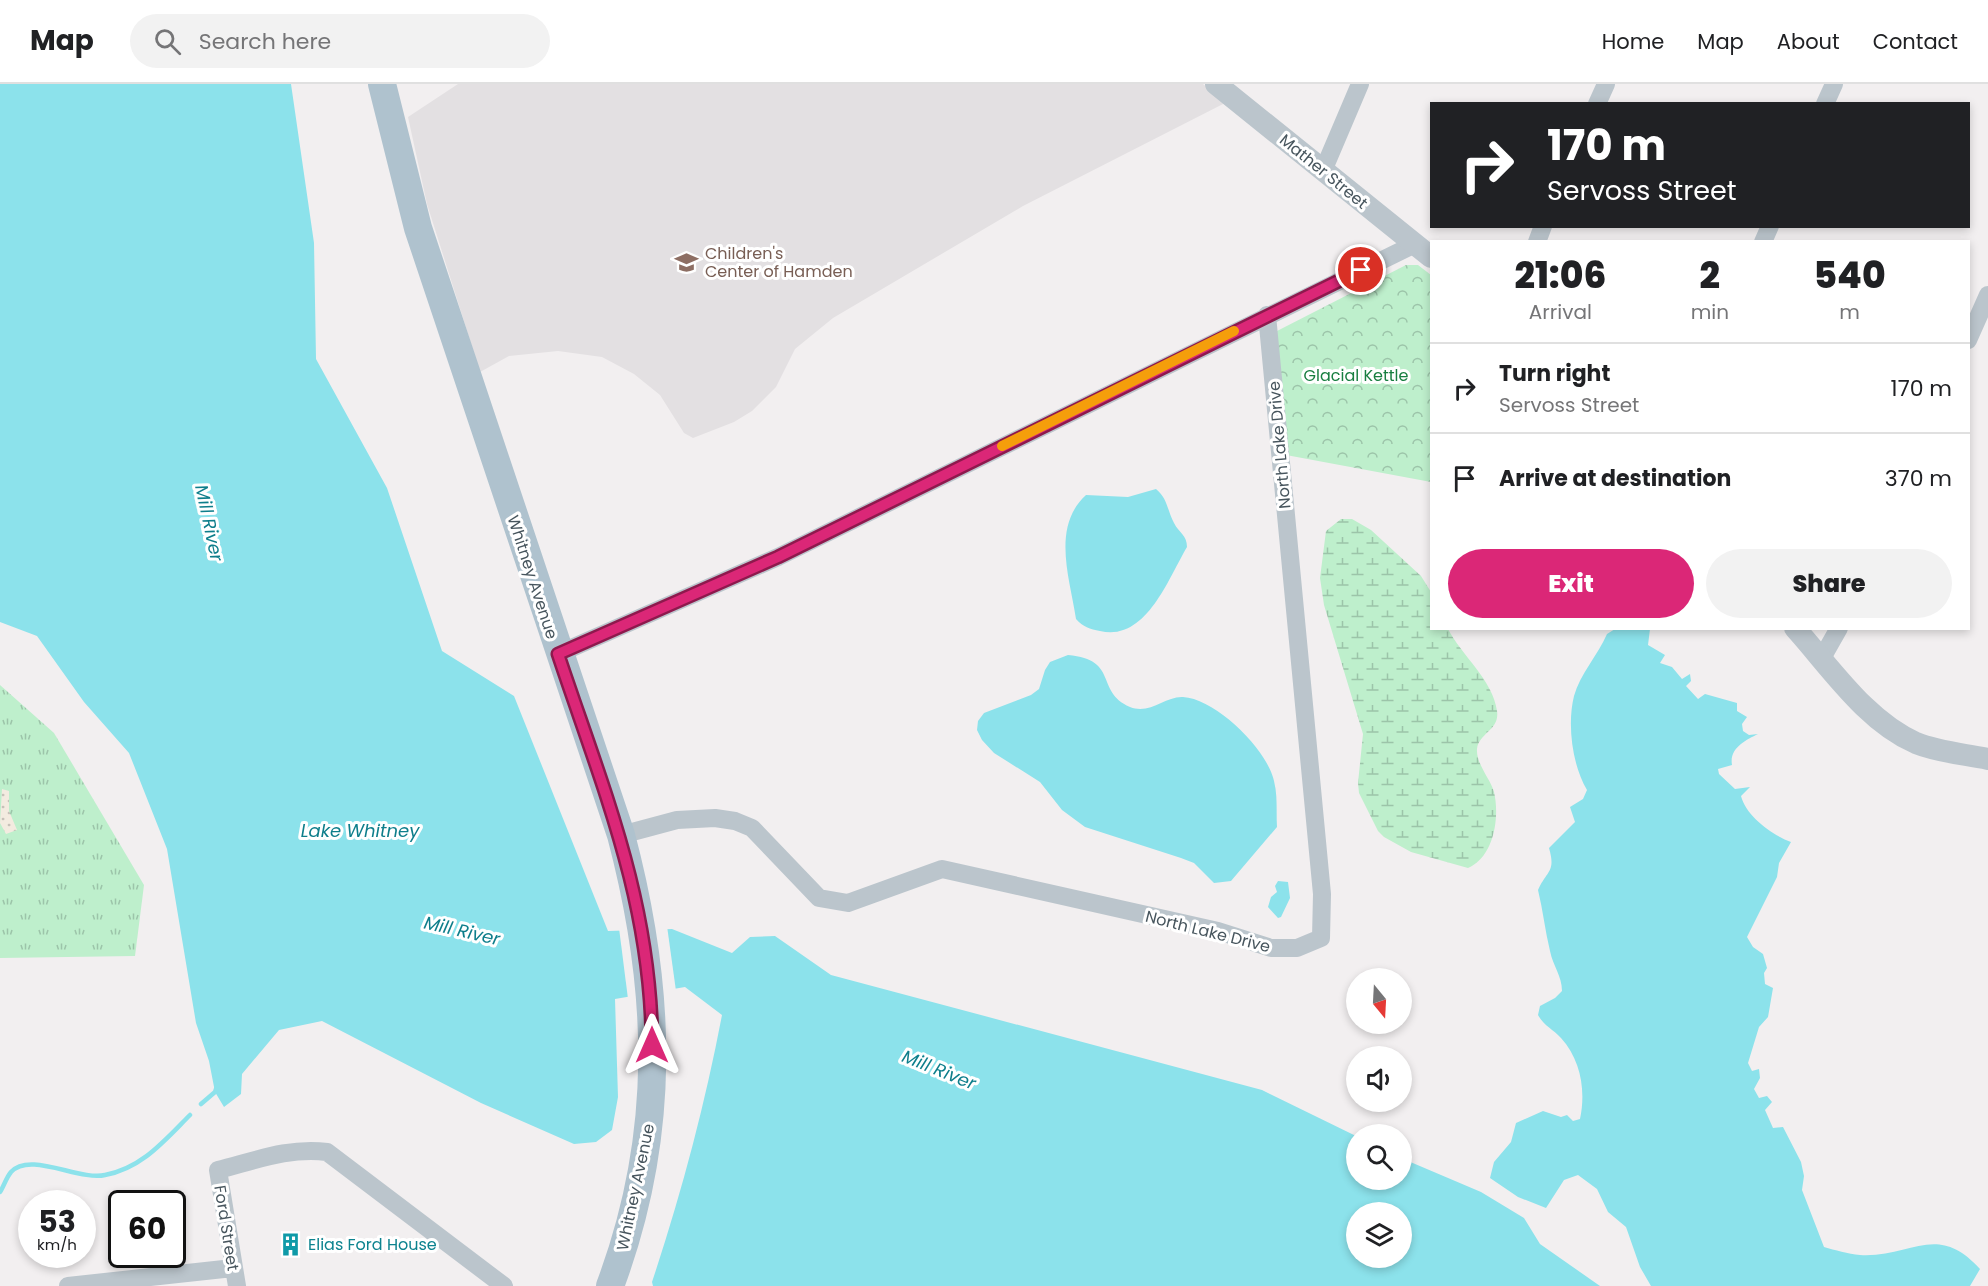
<!DOCTYPE html>
<html lang="en">
<head>
<meta charset="utf-8">
<style>
  :root { --surface:#fff; --page:#f2f2f2; --text:#202124; --muted:#757577; --line:#e0e0e0; --accent:#db2777 }
  body { margin:0; font-family:Poppins,sans-serif; background:var(--page); color:var(--text); height:100vh; display:flex; flex-direction:column; font-size:22px; white-space:nowrap }
  * { box-sizing:border-box; margin:0 }
  p { font-size:20px; color:var(--muted) }
  .icon { flex:none; width:33px; height:33px; fill:none; stroke:currentColor; stroke-width:2; stroke-linecap:round; stroke-linejoin:round }
  .map { position:relative; flex:1; overflow:hidden }
  .details { position:absolute; left:1430px; top:156px; width:540px; height:390px; display:flex; flex-direction:column; background:var(--surface); border-radius:0px; box-shadow:0 3px 9px #0003 }
  .details>* { flex:none }
  .guide { position:absolute; left:1430px; top:18px; width:540px; height:126px; border-radius:0px; box-shadow:0 3px 9px #0003; background:#202124; color:#fff; overflow:hidden }
  .needle { width:39px; rotate:162deg }
  .fabs { position:absolute; left:1346px; top:884px; display:grid; gap:12px }
  .fabs a { display:grid; place-items:center; width:66px; height:66px; border-radius:50%; background:var(--surface); box-shadow:0 3px 9px #0003; font-size:30px }
  .speed { position:absolute; left:18px; top:1106px; display:flex; gap:12px; font-size:30px; font-weight:700; text-align:center }
  .speed>* { display:grid; place-content:center; width:78px; height:78px; border-radius:50%; background:var(--surface); box-shadow:0 3px 9px #0003; line-height:1 }
  .speed small { font-size:15px; font-weight:400 }
  .speed .limit { border:3px solid #111; border-radius:9px; background:#fff; color:#111 }
  .pin { position:absolute; display:grid; place-items:center; width:51px; height:51px; color:#fff; margin:-26px; border:3px solid #fff; border-radius:50%; box-shadow:0 2px 6px #0007 }
  .me { position:absolute; width:66px; margin:-33px; rotate:0deg; stroke-linejoin:round; filter:drop-shadow(0 0 4px #0008) }
  .turn { display:flex; align-items:center; gap:21px; height:126px; padding:0 18px; font-size:27px }
  .turn .icon { width:78px; height:78px; stroke-width:2.5 }
  .turn b { display:block; font-size:42px; line-height:51px }
  .eta { display:flex; justify-content:space-evenly; align-items:center; height:102px; text-align:center }
  .eta b { font-size:36px; font-weight:800; line-height:42px }
  .cta { display:flex; gap:12px; margin-top:auto; padding:12px 18px }
  .cta a { flex:1; height:69px; border-radius:36px; background:var(--accent); color:#fff; font-size:24px; font-weight:800; line-height:69px; text-align:center }
  .cta a+a { background:var(--page); color:var(--text) }
  ul { padding:0; list-style:none }
  li { display:flex; align-items:center; gap:18px; height:90px; padding:0 18px; border-top:2px solid var(--line) }
  li div { flex:1 }
  li b { display:block; font-size:22px }
  li em { font-style:normal }
  header { display:flex; align-items:center; gap:36px; box-sizing:border-box; height:84px; padding:0 30px; background:var(--surface); border-bottom:2px solid var(--line) }
  header strong { font-size:28px }
  nav { display:flex; gap:33px; margin-inline-start:auto; font-size:21px }
  .search { width:420px; height:54px; background:var(--page); display:flex; align-items:center; gap:15px; box-sizing:border-box; padding:0 21px; border-radius:33px; color:var(--muted); font-size:22px }
  .map>svg:first-child { display:block }
  .education { fill:#e3e0e2 }
  .grass { fill:url(#grass-tufts) }
  .wetland { fill:url(#wetland-marsh) }
  .sand { fill:url(#sand-dots) }
  .park { fill:url(#park-crowns) }
  .water { fill:#8ce2eb; fill-rule:evenodd }
  .pier { fill:#f2eff0 }
  .lines { fill:none; stroke-linecap:round; stroke-linejoin:round }
  .stream { stroke:#8ce2eb; stroke-width:4.5 }
  .minor { stroke:#bbc5cc; stroke-width:18 }
  .tertiary { stroke:#bbc5cc; stroke-width:22 }
  .primary { stroke:#afc2ce; stroke-width:28 }
  .route-casing { stroke:#8e194d; stroke-width:15 }
  .route { stroke:#db2777; stroke-width:10 }
  .slow { stroke:#f59e0b; stroke-width:10 }
  .labels { text-anchor:middle; stroke-width:6; stroke-linejoin:round; paint-order:stroke }
  .street-label { font-size:16px; fill:#47555d; stroke:#fff }
  .education-label { font-size:16px; fill:#785e54; stroke:#fff; text-anchor:start }
  .park-label { font-size:16px; fill:#187e40; stroke:#fff }
  .culture-label { font-size:16px; fill:#0d838f; stroke:#fff; text-anchor:start }
  .water-label { font-size:18px; font-style:italic; fill:#0e7e8b; stroke:#fff }
</style>
</head>
<body>
<header>
<strong>Map</strong>
<div class="search"><svg class="icon" aria-label="search" viewBox="0 0 24 24"><circle cx="10" cy="10" r="6"/><path d="M15 15l6 6"/></svg>Search here</div>
<nav><a>Home</a><a>Map</a><a>About</a><a>Contact</a></nav>
</header>
<div class="map">
<svg width="1988" height="1202" viewBox="0 0 1988 1202">
  <defs>
    <pattern id="grass-tufts" width="24" height="20" patternUnits="userSpaceOnUse" patternTransform="scale(1.5)"><rect width="24" height="20" fill="#beefcc"/><path d="M3 7l-1-3M5 7V3M7 7l1-3M15 17l-1-3M17 17v-4M19 17l1-3" fill="none" stroke="#9cc4a9"/></pattern>
    <pattern id="wetland-marsh" width="20" height="14" patternUnits="userSpaceOnUse" patternTransform="scale(1.5)"><rect width="20" height="14" fill="#beefcc"/><path d="M1 5h8M5 5V1M11 12h8M15 12V8" fill="none" stroke="#9cc4a9"/></pattern>
    <pattern id="sand-dots" width="8" height="8" patternUnits="userSpaceOnUse" patternTransform="scale(1.5)"><rect width="8" height="8" fill="#f3ebe0"/><path d="M2 2h.1M6 6h.1" fill="none" stroke="#c7c1b9" stroke-width="1.8" stroke-linecap="round"/></pattern>
    <pattern id="park-crowns" width="20" height="18" patternUnits="userSpaceOnUse" patternTransform="scale(1.5)"><rect width="20" height="18" fill="#beefcc"/><path d="M2 6a3 3 0 1 1 6 0M12 15a3 3 0 1 1 6 0" fill="none" stroke="#9cc4a9"/></pattern>
  </defs>
  <rect width="100%" height="100%" fill="#f2eff0"/>
  <path class="education" d="M458,0h745l22,19 -202,103 -190,112 -38,31 -19,38 -24,24 -18,11 -41,16 -9,-5 -24,-38 -26,-21 -32,-17 -44,-6 -49,5 -29,16 -53,-168 -19,-87z"/>
  <path class="grass" d="M0,601l54,48 90,152 -9,71 -135,2z"/>
  <path class="wetland" d="M1341,435h11l19,11 50,46 10,16v36l17,1c14,27 45,51 49,82 3,19 -18,22 -20,38 -1,15 13,29 17,43 6,25 0,65 -26,76l-57,-16 -27,-15 -6,-6 -19,-38 -1,-10 5,-49 -39,-129 -4,-27 6,-47z"/>
  <path class="sand" d="M2,705l7,2v20l8,19 -11,4 -6,-11z"/>
  <path class="park" d="M1406,181h12l13,10v207l-145,-27 -9,-124z"/>
  <path class="water" d="M0,0h291l23,159 2,116 71,129 55,163 72,45 94,235 64,-2 60,24 18,-16 25,-1 56,39 431,115 94,46v43h45v-21l80,34 43,26 16,26 60,42h-947l-1,-4c29,-87 53,-177 70,-267l-37,-28 -70,12 3,98 -6,33 -16,12 -22,2 -93,-41 -159,-82 -43,9 -37,44 -1,20 -17,13 -9,-15 -6,-31 -13,-38 -29,-174 -38,-96 -45,-51 -47,-66 -37,-14zM1356,1128h45v45h-45z
    M1156,405c12,10 11,21 18,34 5,10 13,12 13,24 -19,32 -41,95 -87,84 -10,-2 -17,-4 -24,-12 -6,-40 -25,-92 10,-124l42,2z
    M1615,545h35l-2,16 17,10 -5,8 12,4 10,12 8,-5 1,7 -5,5 12,13 7,-5 32,9v8l10,6 -5,7 1,7 6,4 9,-1c-12,6 -29,14 -26,31l-14,4 1,5 16,15 15,-2 -9,9c5,20 31,39 50,46l-12,21 -2,14 -30,60 6,10 10,7 4,14 -3,5 1,11 8,4 -5,29 -9,10 -11,36 4,8 7,-2 1,9 -6,11 5,9 8,-2 5,6 -7,8 8,18 10,-1 18,35 3,14 -2,14 22,57c11,3 24,7 36,8 51,3 77,-34 120,14l-10,17h-319l-11,-19 -14,-40 -18,-15 -11,-23 -19,-14 -14,5 -18,28 -28,-11 -28,-19 4,-16 17,-20 5,-19 27,-12 18,6 6,-2 6,6 7,-2c6,-28 1,-59 -19,-81 -8,-9 -17,-12 -23,-23l2,-9 15,-8 7,-7c0,-15 -9,-25 -12,-40 -5,-20 -7,-41 -12,-61 9,-20 18,-18 11,-42l26,-26 -5,-15 13,-8 4,-9c-15,-25 -20,-66 -13,-94 6,-22 24,-41 33,-62z
    M1068,571c52,5 26,36 62,52 20,8 35,-11 53,-10 33,2 84,52 91,84 4,15 2,32 3,46l-46,54 -17,2 -20,-20 -13,-5 -96,-31 -23,-17 -22,-28 -46,-29 -12,-13 -5,-10 1,-9 6,-8 47,-18 8,-6 6,-19 5,-8z
    M1278,797l10,1 2,16 -9,19 -3,1 -10,-11 3,-10 6,-5 -2,-6z"/>
  <path class="pier" d="M667,842l9,65 -48,8 -9,-71z"/>
  <g class="lines">
    <path class="stream" d="M201,1020l14,-12 2,-6
      M0,1108c4,-6 6,-14 11,-20 19,-21 68,9 94,3 37,-7 59,-34 85,-60"/>
    <path class="minor" d="M1597,20l9,-20
      M1825,20l9,-20
      M1323,87l37,-87
      M1537,158l6,-16
      M1763,158l7,-16
      M1968,256l20,-45
      M558,570l220,-97 637,-313
      M1822,574l17,-30
      M621,751l56,-15 38,-2 20,3 17,7 67,70 29,5 94,-34 276,62 53,17h26l24,-10 1,-44 -55,-579
      M68,1202l165,-18
      M237,1202l-19,-116c36,-9 71,-23 109,-18l177,134"/>
    <path class="tertiary" d="M1216,0l215,173
      M1795,544c36,40 71,93 121,115 22,9 48,11 72,16"/>
    <path class="primary" d="M382,0l36,144 203,607c41,155 46,299 -11,451"/>
  </g>
  <g class="lines">
    <defs>
      <path id="route" d="M652,961c-1,-145 -49,-256 -94,-391l220,-97 583,-287"/>
    </defs>
    <use href="#route" class="route-casing"/>
    <use href="#route" class="route"/>
    <path class="slow" d="M1002,362l232,-115"/>
  </g>
  <defs>
    <symbol id="school-bare" viewBox="-9 -9 18 18"><path d="M0-5L7-2L0 1L-7-2ZM-4 1L0 2.5L4 1V4Q0 6-4 4Z" fill="#8d6e63" stroke="#fff" stroke-width="2.5" paint-order="stroke"/></symbol>
    <symbol id="building-bare" viewBox="-9 -9 18 18"><path d="M-4-6H4V6H1V3H-1V6H-4ZM-2.5-4.3h1.7v1.8h-1.7ZM.8-4.3h1.7v1.8H.8ZM-2.5-1h1.7V.8h-1.7ZM.8-1h1.7V.8H.8Z" fill="#0f9aa8" stroke="#fff" stroke-width="2.5" paint-order="stroke"/></symbol>
  </defs>
  <g fill-rule="evenodd">
    <use href="#school-bare" x="670" y="162" width="33" height="33"/>
    <use href="#building-bare" x="274" y="1144" width="33" height="33"/>
  </g>
  <g class="labels">
    <g class="street-label">
      <text transform="translate(1324 87) rotate(39)" y="6">Mather Street</text>
      <text transform="translate(1279 361) rotate(-95)" y="6">North Lake Drive</text>
      <text transform="translate(533 493) rotate(72)" y="6">Whitney Avenue</text>
      <text transform="translate(1208 847) rotate(14)" y="6">North Lake Drive</text>
      <text transform="translate(635 1103) rotate(-78)" y="6">Whitney Avenue</text>
      <text transform="translate(227 1144) rotate(81)" y="6">Ford Street</text>
    </g>
    <g class="education-label">
      <text x="705" y="175">Children's<tspan x="705" dy="18">Center of Hamden</tspan></text>
    </g>
    <g class="park-label">
      <text x="1356" y="297">Glacial Kettle</text>
    </g>
    <g class="culture-label">
      <text x="308" y="1166">Elias Ford House</text>
    </g>
    <g class="water-label">
      <text transform="translate(209 439) rotate(78)" y="6">Mill River</text>
      <text x="360" y="753">Lake Whitney</text>
      <text transform="translate(462 847) rotate(13)" y="6">Mill River</text>
      <text transform="translate(939 986) rotate(22)" y="6">Mill River</text>
    </g>
  </g>
</svg>
<div class="fabs">
<a><svg class="needle" viewBox="-14 -14 28 28"><path d="M0-13l5 13h-10z" fill="#e53935"/><path d="M0 13l5-13h-10z" fill="#757577"/></svg></a>
<a><svg class="icon" aria-label="sound" viewBox="0 0 24 24"><path d="M4 9h4l5-4v14l-5-4H4zM17 9q2 3 0 6"/></svg></a>
<a><svg class="icon" aria-label="search" viewBox="0 0 24 24"><circle cx="10" cy="10" r="6"/><path d="M15 15l6 6"/></svg></a>
<a><svg class="icon" aria-label="layers" viewBox="0 0 24 24"><path d="M12 4l9 5-9 5-9-5zM3 14l9 5 9-5"/></svg></a>
</div>
<div class="speed"><div>53<small>km/h</small></div><div class="limit">60</div></div>
<div class="pin" style="left:1361px;top:186px;background:#d93025"><svg class="icon" aria-label="arrive" viewBox="0 0 24 24"><path d="M6 21V4h12l-3 4 3 4H6"/></svg></div>
<svg class="me" style="left:652px;top:961px" viewBox="-20 -20 40 40"><path d="M0-17L14 15 0 8-14 15z" fill="#db2777" stroke="#fff" stroke-width="4"/></svg>
<div class="guide">
<div class="turn"><svg class="icon" aria-label="right" viewBox="0 0 24 24"><path d="M7 20v-9h11M14 6l5 5-5 5"/></svg><div><b>170 m</b>Servoss Street</div></div>
</div>
<section class="details">
<div class="eta">
<div><b>21:06</b><p>Arrival</p></div>
<div><b>2</b><p>min</p></div>
<div><b>540</b><p>m</p></div>
</div>
<ul>
<li><svg class="icon" aria-label="right" viewBox="0 0 24 24"><path d="M7 20v-9h11M14 6l5 5-5 5"/></svg><div><b>Turn right</b><p>Servoss Street</p></div><em>170 m</em></li>
<li><svg class="icon" aria-label="arrive" viewBox="0 0 24 24"><path d="M6 21V4h12l-3 4 3 4H6"/></svg><div><b>Arrive at destination</b></div><em>370 m</em></li>
</ul>
<div class="cta"><a>Exit</a><a>Share</a></div>
</section>
</div>
</body>
</html>
